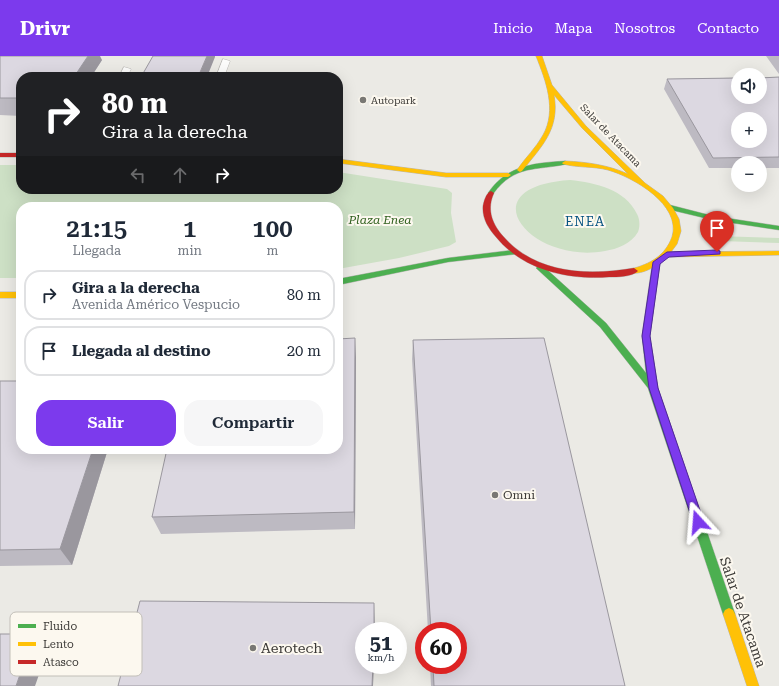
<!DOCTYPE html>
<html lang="es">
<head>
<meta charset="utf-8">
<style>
  :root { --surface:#fff; --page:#f6f6f7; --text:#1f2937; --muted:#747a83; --line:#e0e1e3; --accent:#7c3aed }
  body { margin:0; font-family:"Roboto Serif",serif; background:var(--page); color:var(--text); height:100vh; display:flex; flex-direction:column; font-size:15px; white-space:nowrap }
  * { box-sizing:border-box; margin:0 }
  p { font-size:13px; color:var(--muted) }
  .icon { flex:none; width:22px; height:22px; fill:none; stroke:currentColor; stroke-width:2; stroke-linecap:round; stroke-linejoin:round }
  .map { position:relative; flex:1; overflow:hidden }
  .side { position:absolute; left:16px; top:146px; width:327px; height:252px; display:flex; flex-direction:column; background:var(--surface); border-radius:16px; box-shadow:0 4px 16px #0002 }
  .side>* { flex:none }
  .top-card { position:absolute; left:16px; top:16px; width:327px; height:122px; border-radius:16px; box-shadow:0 4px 16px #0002; background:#202124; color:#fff; overflow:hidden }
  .controls { position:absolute; left:731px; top:12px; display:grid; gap:8px }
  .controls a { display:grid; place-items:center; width:36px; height:36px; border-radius:50%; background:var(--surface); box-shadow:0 4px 16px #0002; font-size:20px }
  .speed { position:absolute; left:355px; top:566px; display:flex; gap:8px; font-size:20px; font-weight:700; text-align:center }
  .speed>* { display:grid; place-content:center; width:52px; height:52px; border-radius:50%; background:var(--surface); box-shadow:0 4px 16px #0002; line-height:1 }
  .speed small { font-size:10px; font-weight:400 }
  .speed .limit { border:6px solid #d22; background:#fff; color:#111 }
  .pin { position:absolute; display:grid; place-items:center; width:34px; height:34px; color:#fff; margin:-41px -17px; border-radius:50% 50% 50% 0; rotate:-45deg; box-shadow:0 0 4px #0007 }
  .pin .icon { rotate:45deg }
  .me { position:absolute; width:44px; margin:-22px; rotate:341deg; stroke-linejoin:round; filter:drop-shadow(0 0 3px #0008) }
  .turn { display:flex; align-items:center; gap:14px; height:84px; padding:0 20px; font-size:18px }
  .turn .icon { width:52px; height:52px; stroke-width:2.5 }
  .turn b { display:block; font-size:28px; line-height:34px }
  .lanes { display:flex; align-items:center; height:38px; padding:0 20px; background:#0003; justify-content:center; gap:20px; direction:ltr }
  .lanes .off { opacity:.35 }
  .eta { display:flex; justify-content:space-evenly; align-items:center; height:68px; text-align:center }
  .eta b { font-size:24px; font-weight:600; line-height:28px }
  .action { display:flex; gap:8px; margin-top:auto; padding:8px 20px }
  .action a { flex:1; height:46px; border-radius:16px; background:var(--accent); color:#fff; font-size:16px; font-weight:600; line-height:46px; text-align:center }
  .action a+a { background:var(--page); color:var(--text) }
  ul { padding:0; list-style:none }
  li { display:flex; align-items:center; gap:12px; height:50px; margin:0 8px 6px; padding:0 12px; border:2px solid var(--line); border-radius:16px }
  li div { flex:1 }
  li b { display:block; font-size:15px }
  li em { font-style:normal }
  header { display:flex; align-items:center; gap:24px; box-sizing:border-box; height:56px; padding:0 20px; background:var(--accent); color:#fff }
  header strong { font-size:19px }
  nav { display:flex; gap:22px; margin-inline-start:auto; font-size:14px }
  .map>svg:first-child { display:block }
  .green { fill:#cde0c5 }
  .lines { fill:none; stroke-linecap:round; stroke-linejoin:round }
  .lane-casing { stroke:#bab8b5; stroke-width:1 }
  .fast-casing { stroke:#bab8b5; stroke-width:1 }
  .slow-casing { stroke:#bab8b5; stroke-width:1 }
  .jam-casing { stroke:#bab8b5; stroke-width:1 }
  .lane { fill:#fcfcfb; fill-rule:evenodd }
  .fast { fill:#4caf50; fill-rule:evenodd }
  .slow { fill:#ffc107; fill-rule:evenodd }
  .jam { fill:#c62828; fill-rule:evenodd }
  .wall { fill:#bdbac2 }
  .shaded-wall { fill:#9a979e }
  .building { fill:#dcd8e1; stroke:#9a979e; fill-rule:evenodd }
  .route { fill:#7c3aed; stroke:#51269a }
  .poi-dot { fill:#797874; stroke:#fcf8ef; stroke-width:1.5 }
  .labels { text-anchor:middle; stroke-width:4; stroke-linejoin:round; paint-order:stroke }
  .far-poi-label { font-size:10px; fill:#3c3a37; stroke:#fcf8ef; text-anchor:start }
  .far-street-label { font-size:10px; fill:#3c3a37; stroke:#fcf8ef }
  .park-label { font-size:12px; font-style:italic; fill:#31611f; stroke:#fcf8ef }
  .poi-label { font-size:12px; fill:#3c3a37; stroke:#fcf8ef; text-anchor:start }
  .neighbourhood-label { font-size:13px; letter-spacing:1px; fill:#075381; stroke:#fcf8ef }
  .near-street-label { font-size:14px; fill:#3c3a37; stroke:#fcf8ef }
  .near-poi-label { font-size:14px; fill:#3c3a37; stroke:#fcf8ef; text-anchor:start }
  .key { fill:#fcf8ef; stroke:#c2bfb8; stroke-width:1 }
  .key-label { font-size:11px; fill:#3c3a37 }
</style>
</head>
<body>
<header>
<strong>Drivr</strong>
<nav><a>Inicio</a><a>Mapa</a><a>Nosotros</a><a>Contacto</a></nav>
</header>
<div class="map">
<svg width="779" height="630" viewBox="0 0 779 630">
  <rect width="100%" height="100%" fill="#ebeae5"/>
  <path class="green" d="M0,109h21v24h317v-17l109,17 5,4 -1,20 5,29 -7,4 -50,12 -61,11v-62h-317v71h-21z
    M570,124c26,3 55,9 67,34 3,5 3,13 1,18 -7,12 -21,17 -33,19 -74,14 -139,-64 -35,-71z
    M716,180l63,2v5l-58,-2 -5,-2z"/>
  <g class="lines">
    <defs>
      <path id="lane" d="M223,3l7,2 -6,16h-8z
        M124,11l7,2 -4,8h-8z"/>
      <path id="fast" d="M565,105l3,2 -1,1c-31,7 -52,0 -74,30h-4l-1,-1c19,-28 46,-30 77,-32z
        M667,149h3l43,11 66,10v4l-66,-10 -46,-11z
        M514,194h3v4l-69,8 -110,23v-6l110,-21z
        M653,205h6l1,2 -10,73 8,52 77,226 -2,4 -4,2 -4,-2 -2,-4 -75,-226 -48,-61 -64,-59 4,-3 3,1 63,57 40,50 -4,-37z"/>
      <path id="slow" d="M536,0h6l10,29 34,41 59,57 18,13 10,12 6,11 2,12 -4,13 -6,8 108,-1v4l-112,2c-8,8 -24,18 -36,16l-1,-2 1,-2c19,-5 34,-13 41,-32 10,-32 -39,-60 -64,-67 -15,-4 -30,-2 -45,-6l-1,-1 3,-2c22,1 43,4 63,13l-46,-46 -28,-33c6,34 -12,51 -32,76l-2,1 -3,-2c8,-12 19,-22 26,-35 14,-25 3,-54 -7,-79z
        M338,103l108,14h62l3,2 -3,2h-62l-108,-14z
        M0,236h21v6h-21z
        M729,552l4,2 2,4 24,72h-12l-24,-72 2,-4z"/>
      <path id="jam" d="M0,97h21v4h-21z
        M491,135l3,2c-7,15 -3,29 8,42 33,39 85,41 132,33l4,3c-6,6 -21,6 -29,6 -42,3 -86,-7 -113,-40 -8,-9 -14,-19 -13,-31 1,-5 3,-13 8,-15z"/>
    </defs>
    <use href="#lane" class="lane-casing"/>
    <use href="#fast" class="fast-casing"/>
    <use href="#slow" class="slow-casing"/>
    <use href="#jam" class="jam-casing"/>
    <use href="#lane" class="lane"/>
    <use href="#fast" class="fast"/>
    <use href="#slow" class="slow"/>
    <use href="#jam" class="jam"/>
  </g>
  <path class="wall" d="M0,0l102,4 -11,17h-70v39l-21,-1z
    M766,0h13v18z
    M779,21v91h-19v-5h-22v5h-29l-45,-79 3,-10z
    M413,284l212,346h-194l-1,-21h28v-34h-30l-16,-272z
    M356,301l-1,172 -194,5 -9,-17z
    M0,325l21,68h87l-36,116 -72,1z"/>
  <path class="shaded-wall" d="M88,0h12l2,4 -11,17h-17z
    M207,0h8v1l-8,20h-9z
    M355,282l1,19 -1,172 -1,-17z
    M93,393h15l-36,116 -12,-16z
    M374,547l1,28h-1z
    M34,578l14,15 -13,37h-19z
    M373,609h1l-1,21h-1z"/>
  <path class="building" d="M0,0h88l-14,21h-53v21h-21z
    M153,0h54l-9,21h-57z
    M779,21v80l-66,1 -46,-79 71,-1v19h22v-19zM738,63h22v22h-22z
    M355,282l-1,174 -202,5 15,-68h171v-110z
    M544,282l81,348h-191l-1,-21h25v-34h-27l-18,-291z
    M0,325h21v68h72l-33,100 -60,1z
    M140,545l234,2v28h-10v34h9l-1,21h-254z
    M0,578h34l-18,52h-16z"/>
  <path class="route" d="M717,194l3,1v3l-51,3 -9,7 -10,72 8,52 46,134 -2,3 -4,2 -4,-2 -1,-3 -44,-134 -7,-52 11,-74 14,-10z"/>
  <g class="poi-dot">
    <circle cx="363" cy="44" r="4"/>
    <circle cx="495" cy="439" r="4"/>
    <circle cx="253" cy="592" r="4"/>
  </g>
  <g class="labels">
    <g class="far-poi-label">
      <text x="371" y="48">Autopark</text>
    </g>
    <g class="far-street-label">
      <text transform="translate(611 79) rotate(46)" y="4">Salar de Atacama</text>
    </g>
    <g class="park-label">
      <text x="380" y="168">Plaza Enea</text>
    </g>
    <g class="poi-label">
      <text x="503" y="443">Omni</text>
    </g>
    <g class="neighbourhood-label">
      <text x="585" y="170">ENEA</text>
    </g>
    <g class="near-street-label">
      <text transform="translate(743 556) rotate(71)" y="5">Salar de Atacama</text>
    </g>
    <g class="near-poi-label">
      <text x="261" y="597">Aerotech</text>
    </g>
  </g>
  <rect x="10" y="556" width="132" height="64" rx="6" class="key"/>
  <rect x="18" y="568" width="18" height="4" fill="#4caf50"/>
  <rect x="18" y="586" width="18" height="4" fill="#ffc107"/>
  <rect x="18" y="604" width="18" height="4" fill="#c62828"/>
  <g class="key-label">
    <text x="43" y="574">Fluido</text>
    <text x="43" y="592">Lento</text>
    <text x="43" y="610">Atasco</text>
  </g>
</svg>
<div class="controls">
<a><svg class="icon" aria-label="sound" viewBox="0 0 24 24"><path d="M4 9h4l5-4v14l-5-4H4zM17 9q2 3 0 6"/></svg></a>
<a>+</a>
<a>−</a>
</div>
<div class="speed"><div>51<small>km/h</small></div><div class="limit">60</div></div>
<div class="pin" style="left:717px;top:196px;background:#d93025"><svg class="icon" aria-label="arrive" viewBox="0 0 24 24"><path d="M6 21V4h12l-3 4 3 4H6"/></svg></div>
<svg class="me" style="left:698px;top:466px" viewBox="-20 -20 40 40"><path d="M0-17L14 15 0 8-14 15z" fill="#7c3aed" stroke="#fff" stroke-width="4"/></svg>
<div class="top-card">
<div class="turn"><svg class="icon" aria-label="right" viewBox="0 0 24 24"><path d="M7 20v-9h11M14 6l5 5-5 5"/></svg><div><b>80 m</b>Gira a la derecha</div></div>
<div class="lanes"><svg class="icon off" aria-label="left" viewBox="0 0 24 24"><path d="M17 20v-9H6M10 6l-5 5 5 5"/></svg><svg class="icon off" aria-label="ahead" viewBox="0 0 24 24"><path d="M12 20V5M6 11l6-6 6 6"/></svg><svg class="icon" aria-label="right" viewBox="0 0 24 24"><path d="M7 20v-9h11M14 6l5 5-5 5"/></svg></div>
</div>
<section class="side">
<div class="eta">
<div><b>21:15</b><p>Llegada</p></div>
<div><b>1</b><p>min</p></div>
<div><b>100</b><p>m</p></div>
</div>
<ul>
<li><svg class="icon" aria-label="right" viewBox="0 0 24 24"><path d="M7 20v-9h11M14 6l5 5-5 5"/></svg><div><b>Gira a la derecha</b><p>Avenida Américo Vespucio</p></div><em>80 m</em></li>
<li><svg class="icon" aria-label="arrive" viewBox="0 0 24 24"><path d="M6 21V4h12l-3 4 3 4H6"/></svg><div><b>Llegada al destino</b></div><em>20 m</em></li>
</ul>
<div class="action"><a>Salir</a><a>Compartir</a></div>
</section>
</div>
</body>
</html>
